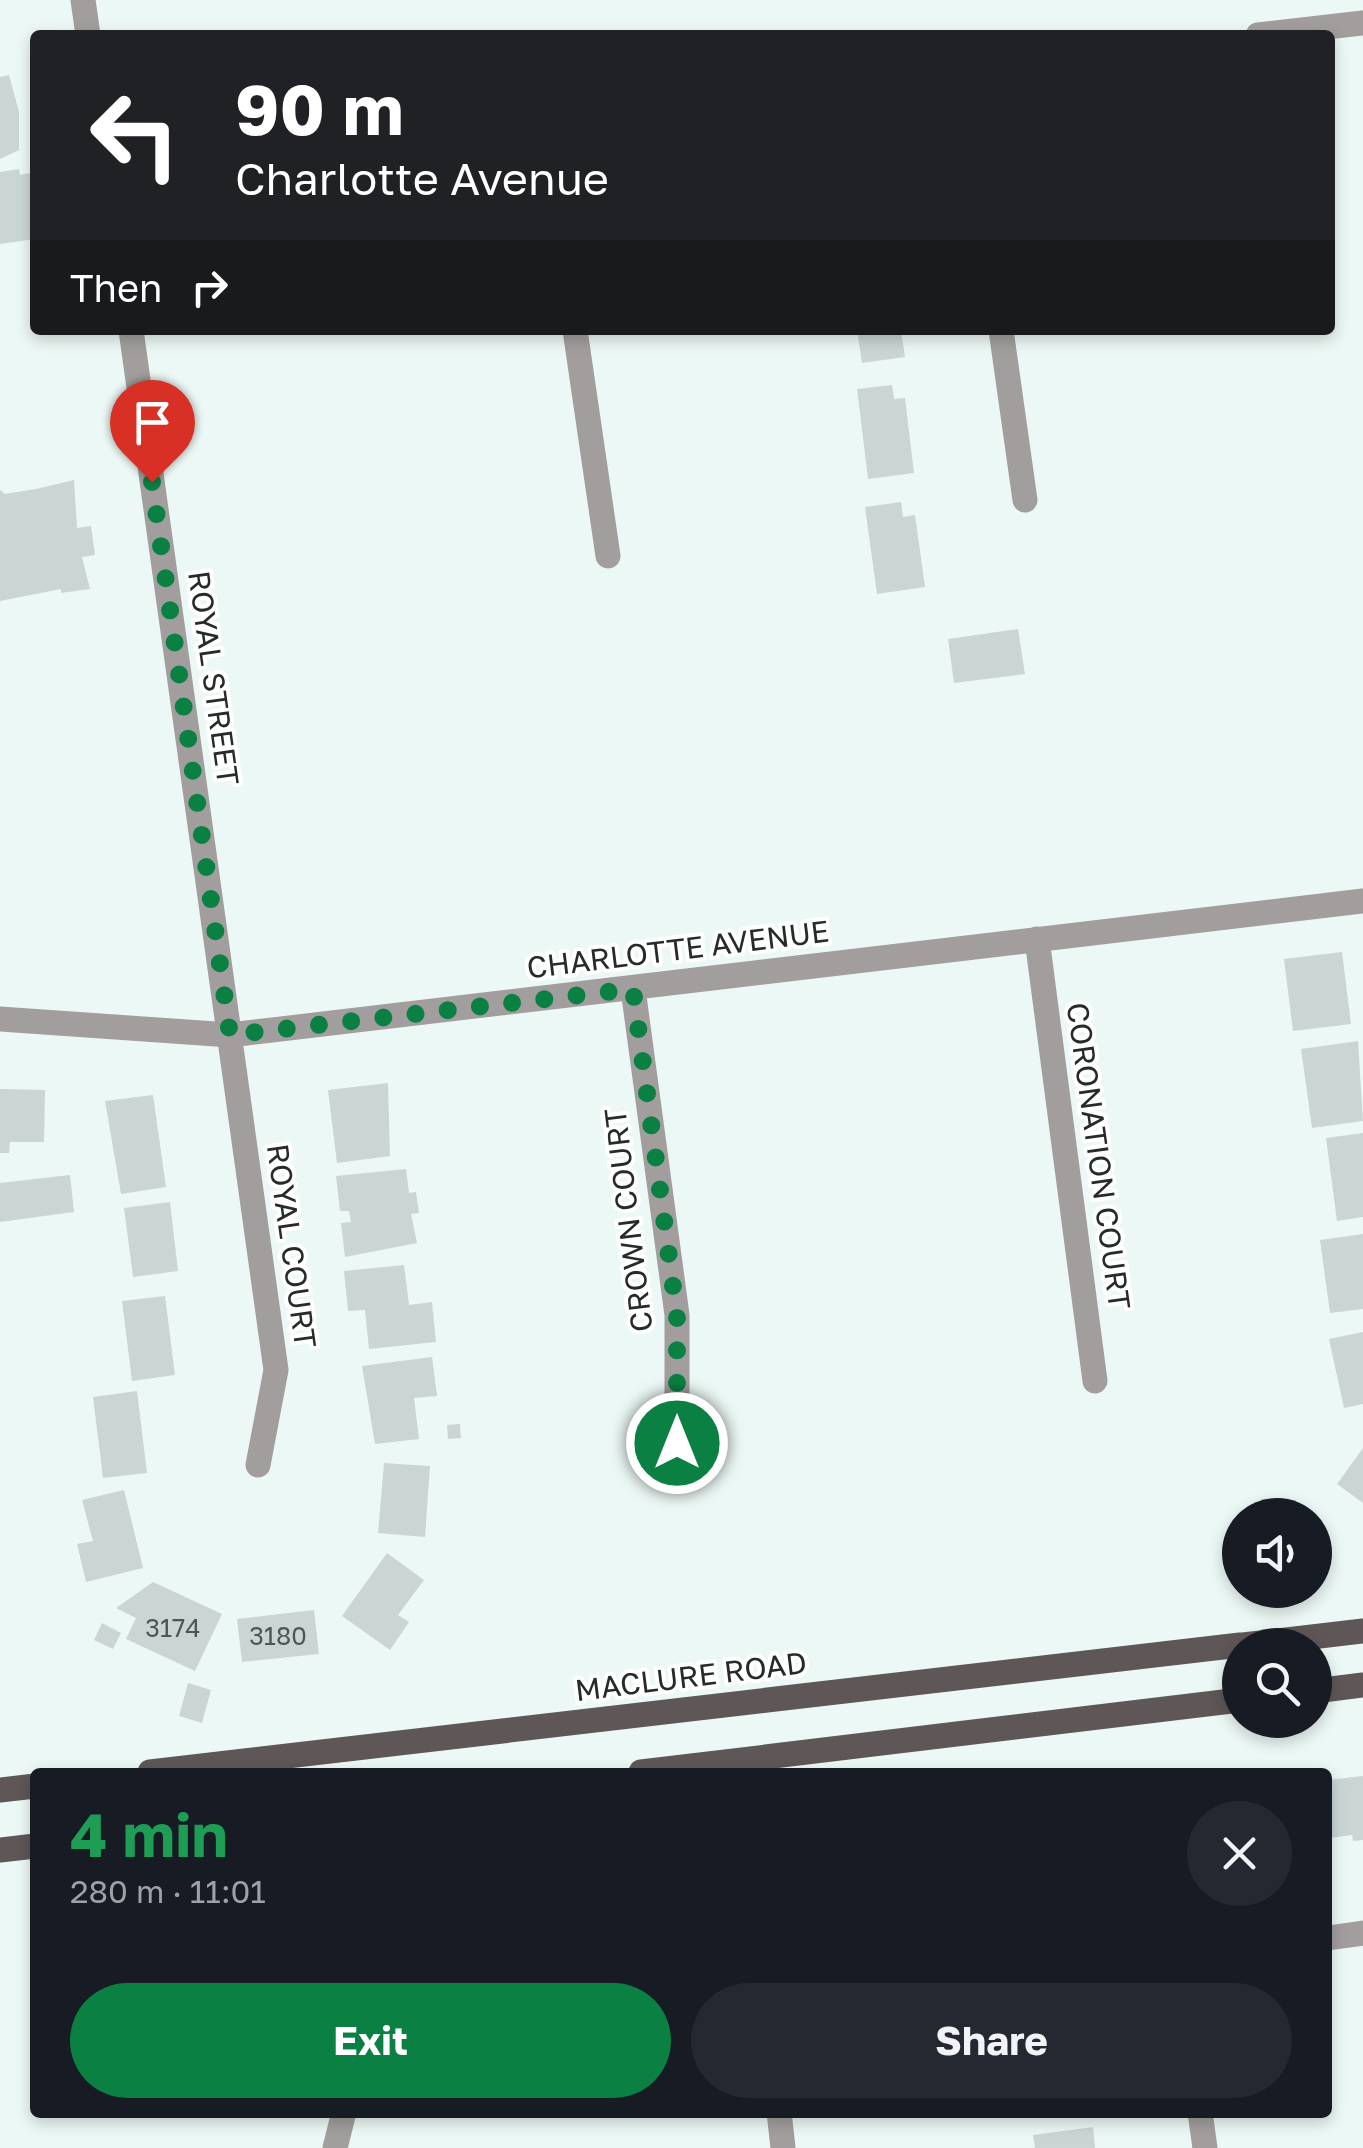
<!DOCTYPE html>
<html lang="en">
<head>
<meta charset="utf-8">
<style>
  :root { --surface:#171b24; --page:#242831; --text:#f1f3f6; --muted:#9ea1a6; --accent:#0b8043 }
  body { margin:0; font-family:"Golos Text",sans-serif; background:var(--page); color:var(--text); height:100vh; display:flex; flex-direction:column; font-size:38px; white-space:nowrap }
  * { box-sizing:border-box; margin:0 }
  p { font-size:32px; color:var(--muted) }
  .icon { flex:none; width:55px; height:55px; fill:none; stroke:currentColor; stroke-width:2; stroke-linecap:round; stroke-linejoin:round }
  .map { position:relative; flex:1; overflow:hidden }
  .side { position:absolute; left:30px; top:1768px; width:1302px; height:350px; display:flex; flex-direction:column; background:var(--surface); border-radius:10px; box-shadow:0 5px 15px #0003 }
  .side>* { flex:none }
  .hud { position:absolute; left:30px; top:30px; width:1305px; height:305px; border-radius:10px; box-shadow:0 5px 15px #0003; background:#202124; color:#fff; overflow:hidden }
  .controls { position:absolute; left:1222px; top:1498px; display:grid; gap:20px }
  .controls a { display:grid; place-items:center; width:110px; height:110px; border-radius:50%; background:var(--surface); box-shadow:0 5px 15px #0003; font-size:50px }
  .pin { position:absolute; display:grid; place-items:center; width:85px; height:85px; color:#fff; margin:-102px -42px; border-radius:50% 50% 50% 0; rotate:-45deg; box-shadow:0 0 10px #0007 }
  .pin .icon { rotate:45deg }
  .me { position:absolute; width:110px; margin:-55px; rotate:0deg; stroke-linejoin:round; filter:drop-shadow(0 0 8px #0008) }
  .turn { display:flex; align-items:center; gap:35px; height:210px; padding:0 40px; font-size:45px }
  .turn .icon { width:130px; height:130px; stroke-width:2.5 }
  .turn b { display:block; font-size:70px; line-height:85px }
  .then { display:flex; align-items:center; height:95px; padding:0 40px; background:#0003; gap:20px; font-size:38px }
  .round { display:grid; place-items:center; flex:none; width:105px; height:105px; border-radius:52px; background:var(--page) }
  .head { display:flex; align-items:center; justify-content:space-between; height:170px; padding:0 40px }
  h1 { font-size:60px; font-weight:700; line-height:75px; color:#1e9e55 }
  .cta { display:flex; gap:20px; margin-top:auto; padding:20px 40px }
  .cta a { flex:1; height:115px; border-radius:60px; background:var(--accent); color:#fff; font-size:40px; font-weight:700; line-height:115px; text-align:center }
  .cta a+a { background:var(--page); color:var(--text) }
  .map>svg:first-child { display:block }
  .building { fill:#cbd6d4 }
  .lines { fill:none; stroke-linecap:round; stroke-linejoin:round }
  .minor { stroke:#a29e9e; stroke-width:25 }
  .major { stroke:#5f5757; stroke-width:25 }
  .route { stroke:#0b8043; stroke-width:18; stroke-dasharray:0 32.4 }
  .labels { text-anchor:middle; stroke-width:8; stroke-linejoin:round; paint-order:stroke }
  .number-label { font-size:25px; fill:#4f5554 }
  .street-label { font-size:30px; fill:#262a29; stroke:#fff }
</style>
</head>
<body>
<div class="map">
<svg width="1363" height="2148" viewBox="0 0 1363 2148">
  <rect width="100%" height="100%" fill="#ecf8f5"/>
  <path class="building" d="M9,75l10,37v38l-19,9v-82z
    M19,169l1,6 10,-2 5,66 -35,5v-72z
    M857,330h44l4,27 -43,6z
    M892,385l2,14 11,-1 9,75 -46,6 -11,-90z
    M74,480l3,48 14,-2 4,29 -13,2 8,32 -29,4v-4l-61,12v-111l5,4 31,-5z
    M901,502l2,15 12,-2 10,72 -48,7 -12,-87z
    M1018,629l7,45 -71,9 -6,-44z
    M1342,952l9,72 -58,7 -9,-72z
    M1358,1041l5,80 -51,7 -11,-79z
    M388,1083l2,73 -53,7 -9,-73z
    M0,1089l45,1 -1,52h-34l-1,11h-9z
    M153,1095l13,92 -45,7 -16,-93z
    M1363,1133v84l-26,4 -11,-83z
    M406,1169l3,24 7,-1 3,21 -8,1 6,29 -72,14 -4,-34 10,-1 -2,-11h-9l-4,-35z
    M70,1175l4,37 -74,10v-39z
    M170,1202l8,69 -45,6 -9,-69z
    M1363,1234v75l-33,4 -10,-73z
    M404,1265l5,40 23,-3 4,40 -67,7 -4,-39 -17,1 -4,-40z
    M165,1296l10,79 -43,6 -10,-80z
    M1363,1332v72l-19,4 -15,-69z
    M432,1357l5,39 -23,2 5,41 -44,5 -13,-78z
    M137,1391l10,82 -44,5 -10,-81z
    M460,1424l1,14 -13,1 -1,-14z
    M1363,1448v55l-26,-19z
    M384,1463l46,3 -5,71 -47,-4z
    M124,1490l19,78 -57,14 -9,-38 16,-3 -11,-41z
    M387,1553l37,27 -26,35 11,7 -19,28 -48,-34z
    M153,1582l69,32 -27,57 -69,-32 10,-21 -20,-10z
    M314,1610l5,44 -77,8 -5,-43z
    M102,1623l19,10 -8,16 -19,-9z
    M188,1683l23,7 -9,33 -23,-7z
    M1363,1776v64l-10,1 -1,-6 -22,3 -2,-58z
    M1093,2127l2,21h-60l-2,-13z"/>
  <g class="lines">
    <path class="minor" d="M83,0l5,35
      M1258,35l105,-12
      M131,330l145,1040 -18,95
      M575,330l33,226
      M1001,330l24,170
      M1037,939l58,442
      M633,989l44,326v128
      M0,1019l230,16 1133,-134
      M1328,1938l35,-5
      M779,2112l4,36
      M1200,2112l5,36
      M335,2148l9,-36"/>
    <path class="major" d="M1243,1645l120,-14
      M1315,1691l48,-6
      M150,1772l1090,-127
      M641,1772l599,-72
      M0,1790l35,-4
      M0,1850l35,-4"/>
  </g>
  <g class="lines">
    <path class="route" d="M152,482l78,553 403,-46 44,327v127"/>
  </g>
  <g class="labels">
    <g class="number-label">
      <text x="173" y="1637">3174</text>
      <text x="278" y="1645">3180</text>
    </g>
    <g class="street-label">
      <text transform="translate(213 678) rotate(82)" y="10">ROYAL STREET</text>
      <text transform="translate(678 950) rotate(-7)" y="10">CHARLOTTE AVENUE</text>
      <text transform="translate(1098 1156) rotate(82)" y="10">CORONATION COURT</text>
      <text transform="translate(629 1220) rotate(-97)" y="10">CROWN COURT</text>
      <text transform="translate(291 1246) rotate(82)" y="10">ROYAL COURT</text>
      <text transform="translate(691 1677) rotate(-7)" y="10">MACLURE ROAD</text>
    </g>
  </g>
</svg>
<div class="controls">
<a><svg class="icon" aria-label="sound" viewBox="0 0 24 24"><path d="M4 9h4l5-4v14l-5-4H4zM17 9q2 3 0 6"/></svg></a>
<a><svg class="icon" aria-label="search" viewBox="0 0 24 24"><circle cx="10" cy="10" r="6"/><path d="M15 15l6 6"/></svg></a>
</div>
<div class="pin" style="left:152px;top:482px;background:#d93025"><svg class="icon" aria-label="arrive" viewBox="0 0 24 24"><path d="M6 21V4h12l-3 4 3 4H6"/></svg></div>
<svg class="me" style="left:677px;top:1443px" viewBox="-20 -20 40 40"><circle r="17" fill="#0b8043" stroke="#fff" stroke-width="3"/><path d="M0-11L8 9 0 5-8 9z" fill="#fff"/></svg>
<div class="hud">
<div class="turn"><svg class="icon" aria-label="left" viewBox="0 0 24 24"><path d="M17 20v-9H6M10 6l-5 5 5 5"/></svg><div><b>90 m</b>Charlotte Avenue</div></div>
<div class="then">Then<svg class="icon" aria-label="right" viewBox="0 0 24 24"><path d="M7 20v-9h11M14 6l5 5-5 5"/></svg></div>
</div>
<section class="side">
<div class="head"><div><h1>4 min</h1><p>280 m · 11:01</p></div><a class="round"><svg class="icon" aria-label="close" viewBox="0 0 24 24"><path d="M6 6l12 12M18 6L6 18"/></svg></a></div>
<div class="cta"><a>Exit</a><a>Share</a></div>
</section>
</div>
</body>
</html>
